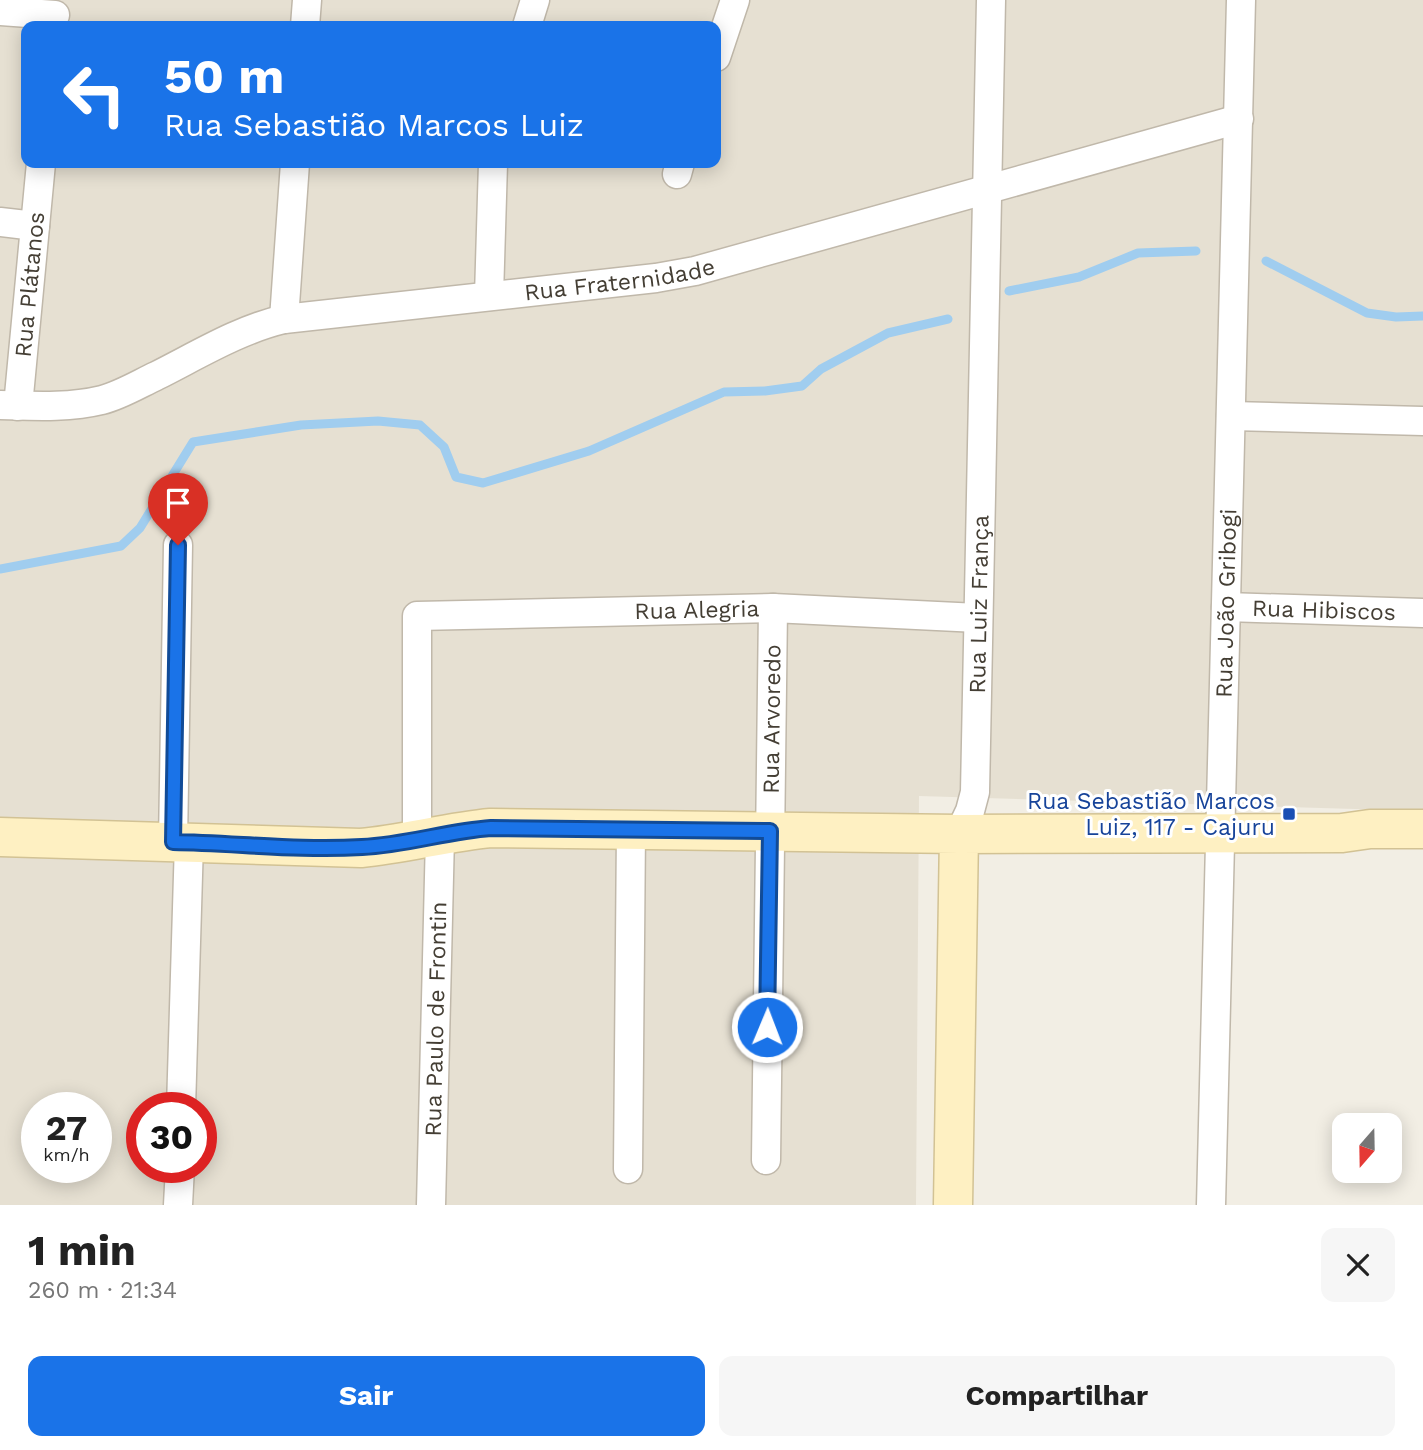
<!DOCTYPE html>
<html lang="pt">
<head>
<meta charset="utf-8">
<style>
  :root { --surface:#fff; --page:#f6f6f6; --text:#222; --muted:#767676; --accent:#1a73e8 }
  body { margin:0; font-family:"Work Sans",sans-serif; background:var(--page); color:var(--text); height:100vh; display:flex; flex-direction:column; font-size:26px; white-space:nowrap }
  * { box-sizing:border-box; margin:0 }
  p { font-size:23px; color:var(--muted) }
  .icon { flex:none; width:38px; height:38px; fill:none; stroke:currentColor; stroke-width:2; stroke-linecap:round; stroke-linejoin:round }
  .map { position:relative; height:1205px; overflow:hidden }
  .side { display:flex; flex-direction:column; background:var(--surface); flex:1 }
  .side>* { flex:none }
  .hud { position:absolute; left:21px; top:21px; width:700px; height:147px; border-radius:14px; box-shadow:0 4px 18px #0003; background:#1a73e8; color:#fff; overflow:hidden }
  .needle { width:46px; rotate:200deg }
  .tools { position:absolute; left:1332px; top:1113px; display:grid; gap:14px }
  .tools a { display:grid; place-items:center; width:70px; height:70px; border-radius:14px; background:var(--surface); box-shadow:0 4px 18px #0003; font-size:35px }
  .speed { position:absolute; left:21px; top:1092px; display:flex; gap:14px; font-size:35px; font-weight:700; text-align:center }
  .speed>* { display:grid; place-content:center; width:91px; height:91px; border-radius:50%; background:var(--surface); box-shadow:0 4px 18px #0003; line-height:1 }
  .speed small { font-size:18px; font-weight:400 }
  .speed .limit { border:10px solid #d22; background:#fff; color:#111 }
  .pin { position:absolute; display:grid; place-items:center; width:60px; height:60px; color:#fff; margin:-72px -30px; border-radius:50% 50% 50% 0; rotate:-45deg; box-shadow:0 0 7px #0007 }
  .pin .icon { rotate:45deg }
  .me { position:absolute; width:77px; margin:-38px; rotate:1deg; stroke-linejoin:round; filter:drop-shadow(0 0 5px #0008) }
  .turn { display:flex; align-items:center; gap:24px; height:147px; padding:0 28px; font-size:32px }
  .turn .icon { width:91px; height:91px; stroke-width:2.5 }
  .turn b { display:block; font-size:49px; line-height:60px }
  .round { display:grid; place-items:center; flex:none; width:74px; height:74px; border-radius:14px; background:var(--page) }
  .head { display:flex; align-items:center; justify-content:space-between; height:119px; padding:0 28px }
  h1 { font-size:42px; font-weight:700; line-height:52px }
  .action { display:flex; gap:14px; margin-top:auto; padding:14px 28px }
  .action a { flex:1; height:80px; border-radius:14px; background:var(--accent); color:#fff; font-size:28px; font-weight:700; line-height:80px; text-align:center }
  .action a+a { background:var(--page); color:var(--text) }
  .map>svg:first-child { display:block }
  .residential { fill:#e6e0d2; fill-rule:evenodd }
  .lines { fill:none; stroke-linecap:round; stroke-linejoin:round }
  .stream { stroke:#a0cdef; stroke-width:9 }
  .minor-casing { stroke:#c0b8aa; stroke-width:31 }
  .secondary-casing { stroke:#d2c294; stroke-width:41 }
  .minor { stroke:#fff; stroke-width:28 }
  .secondary { stroke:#fef0c2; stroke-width:38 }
  .route-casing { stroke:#114b97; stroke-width:18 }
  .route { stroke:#1a73e8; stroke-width:12 }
  .transit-dot { fill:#1a4fb4; stroke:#fff; stroke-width:2.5 }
  .labels { text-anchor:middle; stroke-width:6; stroke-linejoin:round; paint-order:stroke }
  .street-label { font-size:23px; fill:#443e34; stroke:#fff }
  .transit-label { font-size:23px; fill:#164399; stroke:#fff; text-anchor:end }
</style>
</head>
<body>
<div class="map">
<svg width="1423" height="1205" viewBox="0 0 1423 1205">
  <rect width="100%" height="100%" fill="#f2eee4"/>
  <path class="residential" d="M0,0h1423v811l-504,-15 -3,409h-916zM26,26h690v137h-690zM37,1108h59v59h-59zM142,1108h59v59h-59z"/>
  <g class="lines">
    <path class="stream" d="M1266,261l101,52 29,4 27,-1
      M1009,291l70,-14 59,-24 58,-2
      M0,569l121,-23 19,-18 53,-86 108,-17 77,-4 42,4 24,22 12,30 27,6 106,-32 135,-59 41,-1 37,-5 19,-17 67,-36 60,-14"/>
    <defs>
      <g id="minor">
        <path d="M0,11l55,4"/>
        <path d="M305,26l2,-26"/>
        <path d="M527,26l8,-26"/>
        <path d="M716,57l19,-57"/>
        <path d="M677,174l3,-11"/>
        <path d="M0,222l35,4"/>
        <path d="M489,296l4,-133"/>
        <path d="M284,319l11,-156"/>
        <path id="s1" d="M0,405c34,1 69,3 102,-5 19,-5 37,-16 54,-24 42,-21 82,-46 128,-57l372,-41 39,-7 544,-152"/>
        <path id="s2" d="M18,406l23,-243"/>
        <path d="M1231,416l192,5"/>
        <path id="s3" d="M1226,607l197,6"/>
        <path id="s4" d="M959,834l11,-23 5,-19 16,-792"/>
        <path id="s5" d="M417,840v-224l356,-8 205,10"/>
        <path d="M173,842l5,-297"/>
        <path d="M181,1108l8,-266"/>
        <path id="s6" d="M766,1160l7,-552"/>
        <path d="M628,1169l3,-340"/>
        <path d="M178,1205l2,-38"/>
        <path id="s7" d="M431,1205l9,-369"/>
        <path id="s8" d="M1211,1205l30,-1205"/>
      </g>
      <path id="secondary" d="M0,837l361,11c43,-4 86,-16 130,-20l468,6 383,-1 28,-4h53
        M953,1205l6,-371"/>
    </defs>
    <use href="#minor" class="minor-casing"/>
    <use href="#secondary" class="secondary-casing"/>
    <use href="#minor" class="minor"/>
    <use href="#secondary" class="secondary"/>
  </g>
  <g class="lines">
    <defs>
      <path id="route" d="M178,545l-5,297c63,1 127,9 189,5 44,-2 86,-16 129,-19l279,3 -3,196"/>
    </defs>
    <use href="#route" class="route-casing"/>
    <use href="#route" class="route"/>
  </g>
  <rect class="transit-dot" x="1282" y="807" width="14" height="14" rx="3.5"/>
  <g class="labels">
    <g class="street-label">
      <text dy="8" stroke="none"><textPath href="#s1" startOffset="640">Rua Fraternidade</textPath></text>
      <text dy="8" stroke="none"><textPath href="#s2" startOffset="122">Rua Plátanos</textPath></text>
      <text dy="8" stroke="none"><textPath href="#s8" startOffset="602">Rua João Gribogi</textPath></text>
      <text dy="8" stroke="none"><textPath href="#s4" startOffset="233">Rua Luiz França</textPath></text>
      <text dy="8" stroke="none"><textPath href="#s5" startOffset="504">Rua Alegria</textPath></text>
      <text dy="8" stroke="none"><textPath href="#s3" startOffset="98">Rua Hibiscos</textPath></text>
      <text dy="8" stroke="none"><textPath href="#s6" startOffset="441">Rua Arvoredo</textPath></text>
      <text dy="8" stroke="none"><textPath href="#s7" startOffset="186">Rua Paulo de Frontin</textPath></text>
    </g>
    <g class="transit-label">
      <text x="1275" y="809">Rua Sebastião Marcos<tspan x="1275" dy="26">Luiz, 117 - Cajuru</tspan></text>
    </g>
  </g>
</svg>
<div class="tools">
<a><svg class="needle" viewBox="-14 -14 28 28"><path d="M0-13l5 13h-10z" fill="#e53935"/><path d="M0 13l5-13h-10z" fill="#767676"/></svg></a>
</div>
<div class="speed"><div>27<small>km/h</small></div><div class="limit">30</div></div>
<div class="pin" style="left:178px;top:545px;background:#d93025"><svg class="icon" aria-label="arrive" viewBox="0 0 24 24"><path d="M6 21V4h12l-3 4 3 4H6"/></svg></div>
<svg class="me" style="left:767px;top:1027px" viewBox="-20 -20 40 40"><circle r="17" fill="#1a73e8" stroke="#fff" stroke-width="3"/><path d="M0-11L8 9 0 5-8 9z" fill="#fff"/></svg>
<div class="hud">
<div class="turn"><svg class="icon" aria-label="left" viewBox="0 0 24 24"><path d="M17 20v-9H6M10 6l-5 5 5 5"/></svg><div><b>50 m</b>Rua Sebastião Marcos Luiz</div></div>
</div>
</div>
<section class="side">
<div class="head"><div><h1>1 min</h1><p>260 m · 21:34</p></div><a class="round"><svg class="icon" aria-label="close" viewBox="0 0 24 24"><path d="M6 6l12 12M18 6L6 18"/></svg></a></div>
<div class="action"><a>Sair</a><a>Compartilhar</a></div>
</section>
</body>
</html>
